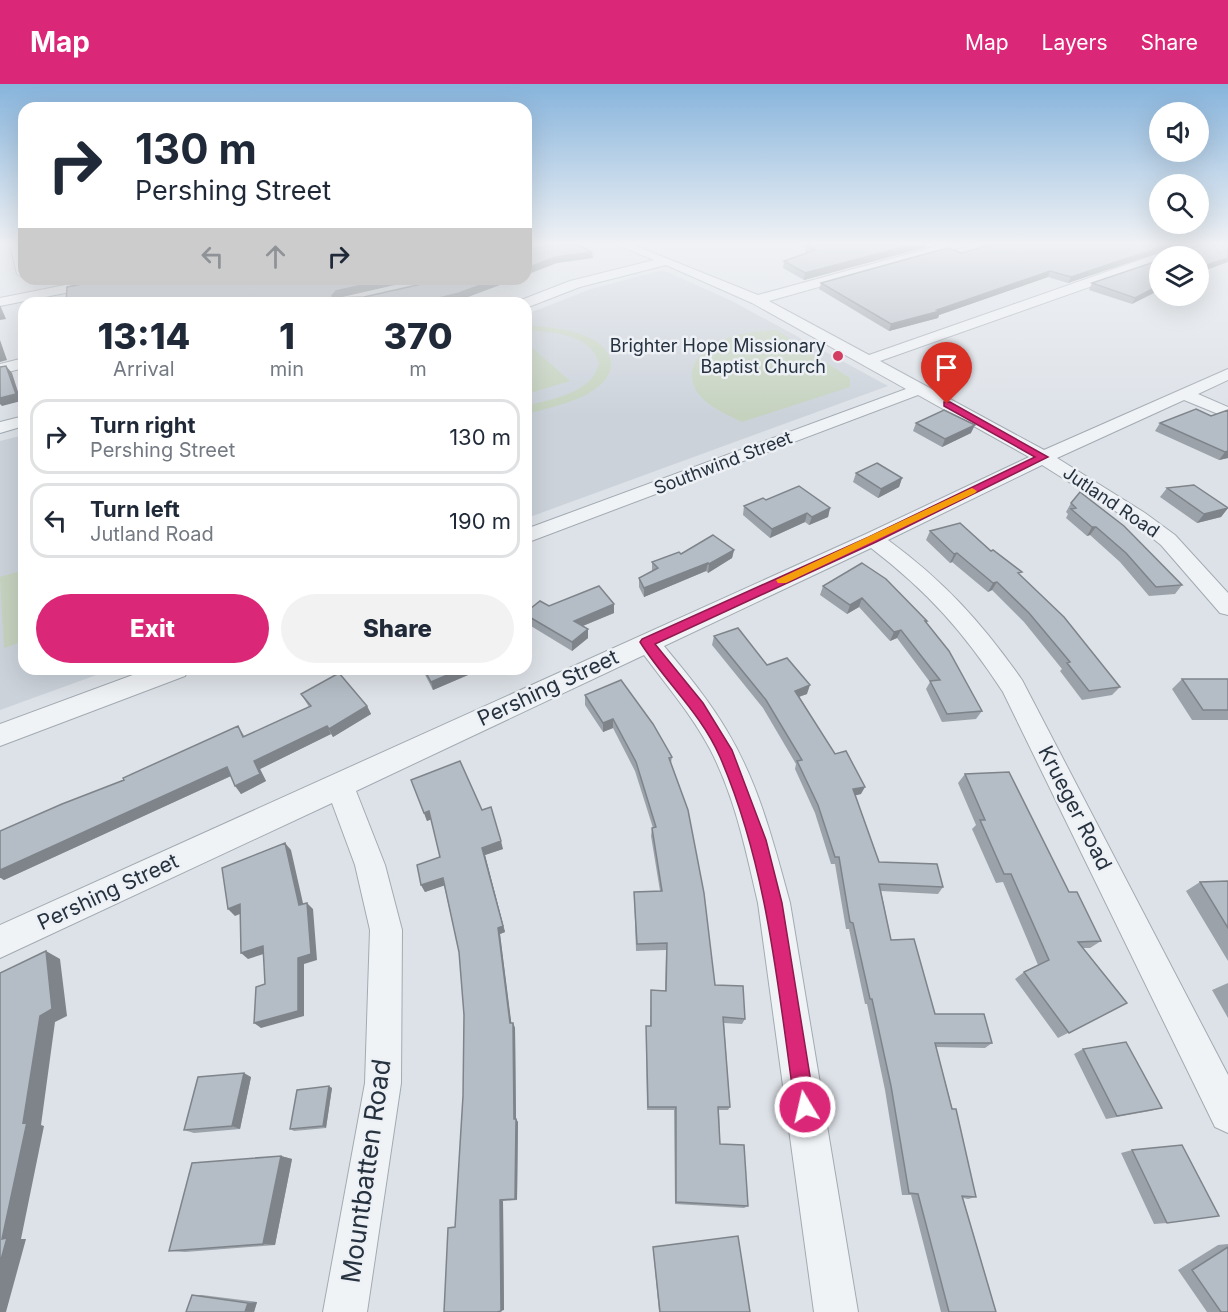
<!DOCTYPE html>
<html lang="en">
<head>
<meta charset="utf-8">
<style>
  :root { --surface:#fff; --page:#f2f2f3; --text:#1f2937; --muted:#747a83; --line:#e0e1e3; --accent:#db2777 }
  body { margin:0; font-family:Inter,sans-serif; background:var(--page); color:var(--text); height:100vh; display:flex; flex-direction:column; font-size:22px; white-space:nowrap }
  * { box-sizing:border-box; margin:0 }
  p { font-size:20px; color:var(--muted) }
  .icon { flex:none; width:33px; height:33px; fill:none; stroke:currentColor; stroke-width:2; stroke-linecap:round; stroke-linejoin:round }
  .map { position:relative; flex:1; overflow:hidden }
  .side { position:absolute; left:18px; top:213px; width:514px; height:378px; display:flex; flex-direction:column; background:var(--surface); border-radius:18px; box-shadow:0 6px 24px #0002 }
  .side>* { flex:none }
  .banner { position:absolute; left:18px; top:18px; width:514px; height:183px; border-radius:18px; box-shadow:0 6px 24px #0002; background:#fff; color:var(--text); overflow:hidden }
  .buttons { position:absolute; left:1149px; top:18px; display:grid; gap:12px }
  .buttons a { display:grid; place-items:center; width:60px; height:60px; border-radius:50%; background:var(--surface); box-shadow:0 6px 24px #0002; font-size:30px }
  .pin { position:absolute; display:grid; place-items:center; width:51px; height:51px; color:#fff; margin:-62px -26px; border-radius:50% 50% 50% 0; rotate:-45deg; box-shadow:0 0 6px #0007 }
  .pin .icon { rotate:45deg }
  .me { position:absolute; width:66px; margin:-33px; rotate:351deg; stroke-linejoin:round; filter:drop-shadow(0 0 4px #0008) }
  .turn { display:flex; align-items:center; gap:21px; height:126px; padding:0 18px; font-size:27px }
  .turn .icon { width:78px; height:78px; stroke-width:2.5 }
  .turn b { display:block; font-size:42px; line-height:51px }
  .lanes { display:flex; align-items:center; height:57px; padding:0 18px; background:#0003; justify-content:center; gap:30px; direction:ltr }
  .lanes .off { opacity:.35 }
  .eta { display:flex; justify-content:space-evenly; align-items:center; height:102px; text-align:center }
  .eta b { font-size:36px; font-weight:800; line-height:42px }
  .cta { display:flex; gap:12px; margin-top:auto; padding:12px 18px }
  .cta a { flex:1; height:69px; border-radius:36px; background:var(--accent); color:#fff; font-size:24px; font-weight:800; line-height:69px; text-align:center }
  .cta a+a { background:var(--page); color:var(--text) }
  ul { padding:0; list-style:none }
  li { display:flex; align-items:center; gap:18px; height:75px; margin:0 12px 9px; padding:0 6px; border:3px solid var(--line); border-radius:18px }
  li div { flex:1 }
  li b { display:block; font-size:22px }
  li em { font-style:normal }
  header { display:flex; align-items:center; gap:36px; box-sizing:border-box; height:84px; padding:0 30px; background:var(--accent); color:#fff }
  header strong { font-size:28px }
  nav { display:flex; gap:33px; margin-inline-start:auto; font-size:21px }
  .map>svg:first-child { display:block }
  .built { fill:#cbd2da }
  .green { fill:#c5d2be }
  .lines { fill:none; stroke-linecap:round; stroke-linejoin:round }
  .minor-casing { stroke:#a2aab2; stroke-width:2 }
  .minor { fill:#f0f3f6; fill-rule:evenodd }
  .wall { fill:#9ba2a9 }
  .shaded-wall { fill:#7e848a }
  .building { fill:#b4bcc5; stroke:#7e848a; stroke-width:1.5 }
  .route { fill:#db2777; stroke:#8e194d; stroke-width:1.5 }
  .slow { fill:#f59e0b }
  .poi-dot { fill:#d33d61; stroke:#edf1f5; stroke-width:2 }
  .labels { text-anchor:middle; stroke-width:5; stroke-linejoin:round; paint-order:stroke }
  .far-poi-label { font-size:18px; fill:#26323f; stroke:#edf1f5; text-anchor:end }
  .far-street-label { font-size:18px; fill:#26323f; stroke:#edf1f5 }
  .street-label { font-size:21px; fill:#26323f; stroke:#edf1f5 }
  .near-street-label { font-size:26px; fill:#26323f; stroke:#edf1f5 }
</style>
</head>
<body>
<header>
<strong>Map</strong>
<nav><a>Map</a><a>Layers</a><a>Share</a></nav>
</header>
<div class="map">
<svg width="1228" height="1228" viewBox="0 0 1228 1228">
  <rect width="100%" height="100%" fill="#dde2e8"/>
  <path class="built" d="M663,186l69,31 156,85 -361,132v-204l64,-25z
    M24,351v234h89l-113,41v-269z"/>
  <path class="green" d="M527,238l4,4c23,1 75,6 80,36 1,9 -5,18 -12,24 -19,16 -48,21 -72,28v-8c24,-7 66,-13 72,-43 -8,-29 -48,-32 -72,-32z
    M777,246l73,48v9l-108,35c-14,-7 -29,-13 -40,-24 -25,-27 1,-53 28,-61 15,-5 31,-6 47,-7z
    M527,259l43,38 -43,13z
    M24,486v71l-20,7 -4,-71z"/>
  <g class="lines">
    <defs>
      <path id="minor" d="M10,160h12l2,34 -7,-4z
        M615,160h16l127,51 187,-51h18l-2,3 -192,54 100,54 291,-102 30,-9h17l-32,12h-15v6l-280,99 164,89 184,-81v11l-30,14 30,13v11l-44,-18 -127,58 88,55 30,22 53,58v22l-8,-2 -59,-68 -30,-24 -89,-56 -154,75c56,41 94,83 134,140l206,395v58l-13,-6 -212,-435c-39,-60 -75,-100 -132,-144l-207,98c22,27 45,54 63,85 32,53 47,113 63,172l68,409h-44l-56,-409c-12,-52 -23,-106 -48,-154 -18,-34 -43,-63 -66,-94l-288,136 29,74 17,65 -1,153 -34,229h-44l42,-229 5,-153 -15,-65 -23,-62 -332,155v-33l866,-391 163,-77 -111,-62 -392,148v-14l380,-140 -154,-86 -86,-38 -86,22 -49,19 -5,1v-4h-7l2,-3 49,-19 84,-21z
        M95,195h27l-7,4 -115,23v-8z
        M24,274v10l-24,6v-10z
        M24,332v10l-24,7v-11z
        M149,585h39l-3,7 -185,70v-22z"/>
    </defs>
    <use href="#minor" class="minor-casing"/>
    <use href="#minor" class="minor"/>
  </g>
  <path class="wall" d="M814,160h113l-1,3 -122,33 -21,-12 1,-7 23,-8h-2l1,-7z
    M993,160h191l-116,39 -20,-6 -109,38 -1,3 -49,13 -70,-42 2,-6 141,-30z
    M1160,176l-28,44 -43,-14 3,-7z
    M1211,332l17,42 -9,2 -64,-29 5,-8z
    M916,339l55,10 -29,14 -29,-16z
    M856,389l46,5 -3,9 -21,11 -25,-16z
    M1167,404l61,20 -7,9 -24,6 -37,-26z
    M766,416l64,8 -2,9 -19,8 -4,-3 -35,16 -27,-23 1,-9z
    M1071,419l111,82 -7,9 -26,2 -29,-34 -30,-27 -3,1 -21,-18 2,-4 -2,-2z
    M930,447l61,20 29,24 100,112 -8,8 -30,5 -22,-29 2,-2 -38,-47 -32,-32 -4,2 -36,-30 -2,1 -24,-23z
    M734,466l-2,8 -24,15 -2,-2 -62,26 -5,-10v-9l13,-7v-9l29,-8z
    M862,479l65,58 -1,2 56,88 -6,8 -34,3 -16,-33 4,-7 -33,-44 -7,3 -31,-34 -12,7 -27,-19 3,-9z
    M549,522l65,7 -31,13 5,12 -16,13 -46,-28v-11z
    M714,552l53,29 40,29 -8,3 62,97 -6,1 24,67 64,25 -5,7 -57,-3 10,49 44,74 57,29 -7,5 -49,-1 40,150 -8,2 -5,-1 33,114h-55l-30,-117h-9l-17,-105 -18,-86h-2l-16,-75h-3l-11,-65h-4l-16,-51 -20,-44 1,-5 -33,-56 -51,-63z
    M422,585h60l-49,21z
    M1182,595h46v41h-36l-20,-31z
    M301,610l66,12 4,8 -38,23 -2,-3 -71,35 6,12 -25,13 -10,-18 -227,104 -3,-2 123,-98 114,-54 7,11 64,-30z
    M585,611l87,62 -1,6 44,222 30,34 -3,5 -18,-1 6,84 -2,3h-9l1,34 28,62 -4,2 -69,-4 -1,-94h-27l-1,-78v-6h4l1,-36 14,1 1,-41 -30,1 -2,-59 26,-1 -9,-55 1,-8h1l-18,-57 -22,-43 -10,4 -18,-27z
    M965,690l104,118 32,49 -11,7h-7l44,55 -69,35 -43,-59 9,-7 14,-7 -35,-83 -7,1 -24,-54 4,-4 -18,-42z
    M482,726l21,39 -18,6 20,77 -5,2 11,89h2l2,5 1,91 2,3 -1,78 -14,1 1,109 -49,-83 8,-131 1,-81 -5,-63 -15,-67 -19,7 -4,-7 19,-28 -9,-38 -4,2 -3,-8z
    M1228,797v80l-42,-70 14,-9z
    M1228,899v35l-16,-28z
    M1083,965l79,59 -12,3 -44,8 -32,-65z
    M251,993l-11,52 -46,4 -10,-3z
    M332,1004l-6,40 -32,3 -4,-2z
    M1132,1066l35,73 -13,1 -33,-71z
    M281,1072l11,3 -17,86 -90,7 -16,-1z
    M1228,1160v68h-21l-29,-42 40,-25z
    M653,1163l97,65h-91l-6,-64z
    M192,1211h10l55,7 -3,10z"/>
  <path class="shaded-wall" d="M915,160h12l-1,3 -122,33 1,-7z
    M1170,160h14l-116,39 3,-6z
    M592,168l1,6 -36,5 -31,12v-7l30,-11z
    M1228,174v4l-30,11v-5z
    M1050,187l-2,6 -109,38 -1,3 -49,13 2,-7 46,-14z
    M66,195h18l-16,3z
    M389,195h32l-83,19 -4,5 -2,-7 4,-5z
    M497,195h19l-56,21 -10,3h-30z
    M1160,201v5l-28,14 3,-6z
    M0,221l6,14 -6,1z
    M0,256l7,20 -7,2z
    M6,282l6,7 9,28 -19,5 -2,-2v-6z
    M975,341l-4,8 -29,14 3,-8z
    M1228,367v7l-9,2 6,-8z
    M902,394l-3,9 -21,11 3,-9z
    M830,424l-2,9 -19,8 3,-8z
    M1228,424l-7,9 -24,6 7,-9z
    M807,429l-2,9 -35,16 2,-9z
    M1092,443h4l-6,8 -3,1z
    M734,466l-2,8 -24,15 1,-9z
    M957,469l-5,9 -2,1 4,-9z
    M708,479l-2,8 -62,26v-9z
    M997,498l-5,8 -4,2 5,-9z
    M862,514l-3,9 -12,7 3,-9z
    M614,520v9l-39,16 -1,-8z
    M588,545v9l-16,13v-9z
    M901,546l-4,8 -7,3 4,-9z
    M461,585h21l-49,21 -2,-8z
    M810,601l-3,9 -15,5 3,-8z
    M367,622l4,8 -38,23 -4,-8z
    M613,635v9l-10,4v-9z
    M327,642l4,8 -71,35 6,12 -25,13 -6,-8 19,-25z
    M227,683l6,8 -229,105 -3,-2h-1v-8z
    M865,703l-4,7 -12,3 4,-8z
    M429,727l3,8 -5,2 -3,-8z
    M501,757l2,8 -18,6 20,77 -5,2 12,94 -2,-5 -28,-175z
    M285,759l6,7 14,62 -6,-7z
    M443,794l3,7 -21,7 -4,-7z
    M307,819l6,6 4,51 -13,4v52l-43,12 -7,-5 44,-65z
    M240,820l7,7 -12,5 -7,-7z
    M263,862l7,6 -22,7 -7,-6z
    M46,867l14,8 7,57 -12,6 -14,103 3,1 -23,113h5l-20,73h-6v-49l2,-24 21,-116 17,-107z
    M513,939l2,5 1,93v-2l2,3 -1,78 -2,-1z
    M244,989l7,4 -11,52 -8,-3z
    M329,1002l3,2 -6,40 -3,-2z
    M281,1072l11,3 -17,86 -12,-1z
    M500,1116l3,1 1,109 -3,1z
    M257,1218l-3,10h-9l3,-9z"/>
  <path class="building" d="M556,160h21l15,8 -36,5 -30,11v-18z
    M814,160h101l-110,29 -21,-12 32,-11 -10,-4z
    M993,160h177l-99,33 -21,-6 -113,39 3,1 -49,13 -70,-41 126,-35 15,5z
    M1202,160h26v14l-30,10v-12h-34l1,-4h14z
    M1160,176v25l-25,13 -43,-15z
    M109,195h280l-53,12 -4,5 2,2 30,-1 80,-18h53l-38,14 -39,10h-354l1,-16z
    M6,282l10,28 -16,4v-31z
    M1196,325l15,7 17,-6v41l-3,1 -65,-29z
    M944,326l31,15 -30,14 -29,-16z
    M877,379l25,15 -21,11 -25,-16z
    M1194,401l34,23 -24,6 -37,-26z
    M799,402l31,22 -18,9 -5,-4 -35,16 -28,-23 19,-8 3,2z
    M1080,408l44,34 58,59 -26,2 -30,-34 -30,-26h-4l-21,-18 5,-1 -5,-5z
    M960,439l31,28 2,-1 29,22 -4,1 46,44 56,70 -31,4 -22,-28 3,-1 -41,-49 -32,-31 -4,1 -36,-30 -3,1 -24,-23z
    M713,451l21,15 -25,14 -1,-1 -64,25 -5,-10 19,-10 -6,-6 27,-10 2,2z
    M862,479l24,16 41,42h-2l24,30 33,60 -35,3 -17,-33 10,-1 -39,-50 -7,2 -32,-34 -12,7 -27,-19z
    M599,502l15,18 -40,17 14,8 -16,13 -46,-27v-3l14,-11 9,5z
    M738,544l29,37 20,-7 23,27 -15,6 40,63 11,-3 19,36 -12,2 26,73 58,2 6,23 -64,-3 12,56 23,-1 21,75h49l8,29h-57l17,66h4l20,88 -14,-1 34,116h-47l-31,-118 -9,-1 -18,-107 -19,-87h-2l-17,-76 -3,-1 -11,-65h-4l-17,-52 -21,-44 5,-1 -36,-60 -52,-64z
    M424,585h37l-30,13z
    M339,589l28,33 -38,23 -2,-3 -73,35 6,13 -25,12 -8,-19 -227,103v-39l62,-27 62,-24 -1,-2 115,-52 5,11 68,-31 -10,-12z
    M1182,595h46v31h-25z
    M621,596l32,44 19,33 -3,1 19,52 16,83 11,92 28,1 2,33 -22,-2 7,90h-12l2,37 24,1 4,61 -72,-4v-95h-28l-2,-81h5v-36l15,1 1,-48 -30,1 -3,-52 28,-1 -10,-63 4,-1 -20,-65 -23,-43 -10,4 -18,-28z
    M460,677l22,49 9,-3 10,34 -19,7 21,78 -5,2 12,95h3l1,96h2l-1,80 -15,1 1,111 -4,1h-53l4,-84 7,-1 8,-131 1,-81 -5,-63 -16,-74 -22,7 -4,-20 23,-8 -11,-46 -5,2 -13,-33z
    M1009,688l60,120h8l24,49 -23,1 49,61 -58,30 -45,-61 25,-12 -38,-86h-7l-24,-54h5l-20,-46z
    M285,759l14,62 8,-2 4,51 -13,4v53l-44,12 2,-36 9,-3 -2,-38 -22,7 -1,-49 -12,5 -6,-41z
    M1228,797v47l-28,-46z
    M46,867l6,58 -12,7 -17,107 4,-1 -25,117 5,-1 -7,25v-290z
    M1126,958l36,66 -45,8 -34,-67z
    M244,989l-12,53 -48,4 14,-53z
    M329,1002l-6,40 -33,3 7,-39z
    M1182,1061l37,71 -52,7 -35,-73z
    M281,1072l-18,88 -94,7 23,-88z
    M738,1152l12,76h-90l-7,-65z
    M1228,1163v65h-7l-29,-42z
    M192,1211l56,8 -3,9h-59z"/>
  <linearGradient id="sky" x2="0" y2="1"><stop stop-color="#87b4dc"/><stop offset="0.48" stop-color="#f0f2f5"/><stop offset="1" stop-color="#f0f2f5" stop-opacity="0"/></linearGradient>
  <rect width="1228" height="332" fill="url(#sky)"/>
  <path class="route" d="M944,318h6l98,55 -172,85 -221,102 48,59 29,47 34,90 16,63 33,204 -3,7 -7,3 -7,-3 -3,-7c-17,-118 -27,-239 -75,-350 -19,-44 -55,-75 -80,-115l2,-3 227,-102 166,-80 -91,-51z"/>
  <path class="slow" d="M972,404l5,3 -2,2 -189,90h-8l-2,-3z"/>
  <circle class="poi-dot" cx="838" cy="272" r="6"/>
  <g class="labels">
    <g class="far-poi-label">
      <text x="826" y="268">Brighter Hope Missionary<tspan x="826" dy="21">Baptist Church</tspan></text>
    </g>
    <g class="far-street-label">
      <text transform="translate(723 379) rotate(-21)" y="6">Southwind Street</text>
      <text transform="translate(1111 418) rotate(34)" y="6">Jutland Road</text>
    </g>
    <g class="street-label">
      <text transform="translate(548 604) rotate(-25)" y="7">Pershing Street</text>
      <text transform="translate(1075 724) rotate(63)" y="7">Krueger Road</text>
      <text transform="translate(108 808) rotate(-25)" y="7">Pershing Street</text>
    </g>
    <g class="near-street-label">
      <text transform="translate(366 1087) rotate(-82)" y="9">Mountbatten Road</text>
    </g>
  </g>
</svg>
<div class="buttons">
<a><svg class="icon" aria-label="sound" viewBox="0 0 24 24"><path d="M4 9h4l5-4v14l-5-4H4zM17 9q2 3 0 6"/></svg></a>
<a><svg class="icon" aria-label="search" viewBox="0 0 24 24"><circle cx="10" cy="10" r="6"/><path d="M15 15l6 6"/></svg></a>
<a><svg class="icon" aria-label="layers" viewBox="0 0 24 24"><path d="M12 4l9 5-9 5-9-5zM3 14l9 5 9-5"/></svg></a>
</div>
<div class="pin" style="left:947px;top:320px;background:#d93025"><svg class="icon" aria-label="arrive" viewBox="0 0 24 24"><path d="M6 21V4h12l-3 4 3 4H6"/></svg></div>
<svg class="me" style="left:805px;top:1023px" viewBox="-20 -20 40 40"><circle r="17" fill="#db2777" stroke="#fff" stroke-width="3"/><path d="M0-11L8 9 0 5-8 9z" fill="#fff"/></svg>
<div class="banner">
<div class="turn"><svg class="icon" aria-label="right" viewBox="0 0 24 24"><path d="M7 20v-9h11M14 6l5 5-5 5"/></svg><div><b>130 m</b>Pershing Street</div></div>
<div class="lanes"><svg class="icon off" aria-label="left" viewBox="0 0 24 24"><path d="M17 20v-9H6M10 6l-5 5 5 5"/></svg><svg class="icon off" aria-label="ahead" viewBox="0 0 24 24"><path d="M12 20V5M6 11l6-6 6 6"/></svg><svg class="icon" aria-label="right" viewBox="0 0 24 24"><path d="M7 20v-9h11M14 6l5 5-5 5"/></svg></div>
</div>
<section class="side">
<div class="eta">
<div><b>13:14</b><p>Arrival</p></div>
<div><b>1</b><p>min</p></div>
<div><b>370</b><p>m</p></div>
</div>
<ul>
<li><svg class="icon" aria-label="right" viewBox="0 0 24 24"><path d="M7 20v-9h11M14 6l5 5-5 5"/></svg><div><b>Turn right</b><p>Pershing Street</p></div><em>130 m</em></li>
<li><svg class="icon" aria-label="left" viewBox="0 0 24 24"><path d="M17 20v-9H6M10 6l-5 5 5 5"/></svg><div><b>Turn left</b><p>Jutland Road</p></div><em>190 m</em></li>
</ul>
<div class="cta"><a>Exit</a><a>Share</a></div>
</section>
</div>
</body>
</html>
